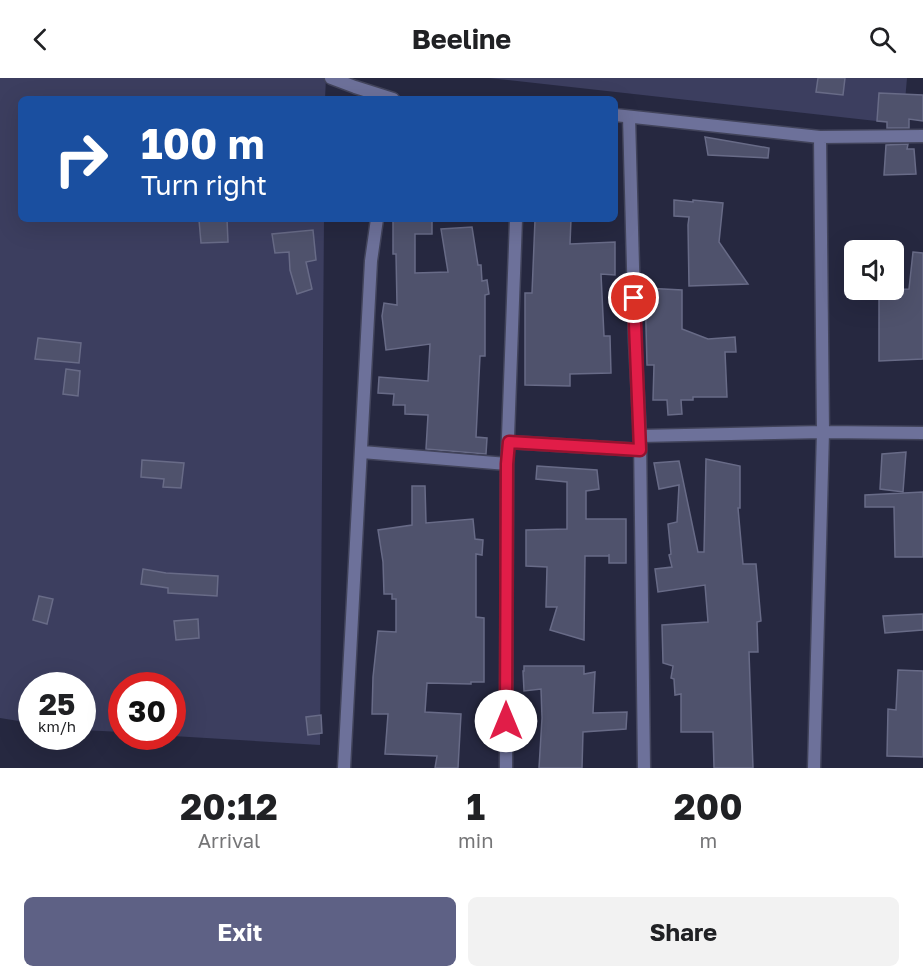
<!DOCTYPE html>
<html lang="en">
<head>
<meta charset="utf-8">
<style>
  :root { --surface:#fff; --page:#f2f2f2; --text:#202124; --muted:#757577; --accent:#5e6185 }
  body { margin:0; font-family:"Golos Text",sans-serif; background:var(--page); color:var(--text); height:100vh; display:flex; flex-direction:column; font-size:22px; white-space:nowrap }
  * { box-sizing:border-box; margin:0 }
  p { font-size:20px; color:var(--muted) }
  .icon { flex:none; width:33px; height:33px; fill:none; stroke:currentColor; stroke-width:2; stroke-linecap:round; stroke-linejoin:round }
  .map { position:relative; height:690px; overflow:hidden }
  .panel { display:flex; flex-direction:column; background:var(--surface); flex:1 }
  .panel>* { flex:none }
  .guide { position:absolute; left:18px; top:18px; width:600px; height:126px; border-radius:9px; box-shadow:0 6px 24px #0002; background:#1a4fa0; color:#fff; overflow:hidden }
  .fabs { position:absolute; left:844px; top:162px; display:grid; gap:12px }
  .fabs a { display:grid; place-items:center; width:60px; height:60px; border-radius:9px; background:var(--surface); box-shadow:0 6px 24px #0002; font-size:30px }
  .speed { position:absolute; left:18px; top:594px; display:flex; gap:12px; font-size:30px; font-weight:700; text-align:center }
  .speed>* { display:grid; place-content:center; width:78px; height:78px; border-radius:50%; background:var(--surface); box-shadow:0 6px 24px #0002; line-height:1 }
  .speed small { font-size:15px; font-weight:400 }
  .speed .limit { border:9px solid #d22; background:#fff; color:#111 }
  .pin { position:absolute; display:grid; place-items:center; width:51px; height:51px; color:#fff; margin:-26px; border:3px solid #fff; border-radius:50%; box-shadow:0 2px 6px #0007 }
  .me { position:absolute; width:66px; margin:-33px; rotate:0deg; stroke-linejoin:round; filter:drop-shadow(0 0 4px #0008) }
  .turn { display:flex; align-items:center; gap:21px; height:126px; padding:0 24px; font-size:27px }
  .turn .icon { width:78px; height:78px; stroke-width:2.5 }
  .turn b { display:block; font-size:42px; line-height:51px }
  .eta { display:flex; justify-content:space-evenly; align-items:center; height:102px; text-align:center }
  .eta b { font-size:36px; font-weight:700; line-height:42px }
  .action { display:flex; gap:12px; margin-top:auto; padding:12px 24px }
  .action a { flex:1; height:69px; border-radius:9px; background:var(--accent); color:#fff; font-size:24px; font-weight:700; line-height:69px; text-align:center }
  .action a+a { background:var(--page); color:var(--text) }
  header { display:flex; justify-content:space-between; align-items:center; height:78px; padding:0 24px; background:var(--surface); font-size:27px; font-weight:700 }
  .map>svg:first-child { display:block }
  .green { fill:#3c3e5f }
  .building { fill:#4f526c; stroke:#686b87; stroke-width:1.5 }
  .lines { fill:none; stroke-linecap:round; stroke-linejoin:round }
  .street-casing { stroke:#42445b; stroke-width:15 }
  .street { stroke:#6d719a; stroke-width:12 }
  .route-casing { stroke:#92132f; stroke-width:15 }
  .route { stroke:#e11d48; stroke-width:10 }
</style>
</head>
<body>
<header><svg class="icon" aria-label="back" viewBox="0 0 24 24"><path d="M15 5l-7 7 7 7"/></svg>Beeline<svg class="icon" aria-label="search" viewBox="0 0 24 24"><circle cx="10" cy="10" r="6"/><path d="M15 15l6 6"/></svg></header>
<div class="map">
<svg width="923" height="690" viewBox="0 0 923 690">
  <rect width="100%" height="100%" fill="#262840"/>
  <path class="green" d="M0,0h326l-1,21h-304v120h303l-4,526 -147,-9 -1,-50h-50l-1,46 -38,-2 -1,-44h-50l-1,37 -31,-5z
    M489,0h418l-4,46z"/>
  <path class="building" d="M818,0h27l-2,17 -27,-3z
    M879,15l44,2v26l-14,-2v9h-22v-6l-10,-1z
    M705,59l64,11 -1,10 -60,-3z
    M908,66l-1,5h7l2,25 -32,1 2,-30z
    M674,122l19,2v-2l30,3 -4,39 29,42 -59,2 -1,-61 1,-8 -15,-1z
    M227,141l1,23 -27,1 -2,-23z
    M393,141h39v15h-17v39l33,-1 -7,-43 31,-2 6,38h3l1,16 5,-1 2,14 -4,1v61h-5l-4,81 11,1 -1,16 -60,-5 2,-34 -23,-1v-9h-12l1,-11 -16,-1 1,-16 49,4 2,-37 -44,6 -4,-34 2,-13 13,2 -1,-51h-3z
    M566,141h5l-1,25 45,-2v33l-14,-1 3,62h6l1,37 -41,1v12l-45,-1v-92h7l3,-73 24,1z
    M313,152l3,30 -10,2 6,27 -15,5 -7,-24 -1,-18 -14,1 -3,-19z
    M913,174l10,1v106l-44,2v-71l30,-1z
    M645,210l37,2v39l26,10 27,-2 1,15h-11l2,45h-34v3h-12l1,14 -14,1 -1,-15h-14l1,-35h-7z
    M38,260l43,5 -2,20 -44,-4z
    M66,291l14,2 -2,25 -15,-2z
    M906,374l-3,40 -23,-3 2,-35z
    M706,381l34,7v42h-2l5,56h13l5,57 -4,1 1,30h-9l4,116h-39l-1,-36h-32v-38l-6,1 -1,-16 -3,-1 2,-12 -10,-3 -1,-38 46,-3 -3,-37 -47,7 -3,-23 17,-2 -3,-12 2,-1 -3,-30 9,-2 2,-37 -20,4 -5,-26 25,-2 19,91h6z
    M142,382l42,3 -3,25 -18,-1 1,-8 -23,-2z
    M537,388l60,4 2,19 -13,2v28h40v44h-17v-9v2h-24l-1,84 -34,-10 7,-23h-11l1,-40 -21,-1v-36l41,-1v-47l-31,-3z
    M412,408h13l1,37 47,-4 2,20 8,1 -1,15 -6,-1v63l8,1v64h-13v2l-44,-1 -2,29 36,2 -3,54h-23l2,-12 -52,-2 3,-40h-16l1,-37 5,-46 18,1v-33h-4v-5h-8l-1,-32 -5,-32 34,-5z
    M923,414v65h-28l-1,-50h-29v-12z
    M143,491l23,4 52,3 -1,20 -49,-3v-5l-27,-4z
    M39,518l14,3 -6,25 -14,-4z
    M923,536v16l-38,3 -2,-17z
    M198,541l1,19 -23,2 -2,-19z
    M524,588h60v8l11,-2 -2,41 34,-1 -1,17 -43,3 -1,36h-43l3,-50 -1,-29 -17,2 -1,-20h1z
    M898,592l25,1v86l-36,-1 1,-47 8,1z
    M321,637l1,18 -14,2 -2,-18z"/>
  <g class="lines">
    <defs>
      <path id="street" d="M331,0l24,9 38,12
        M615,37l205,22 103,-1
        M629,39l6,224 5,95 4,332
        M640,358l183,-4 100,1
        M509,364l131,8
        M362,374l145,12
        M344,690l27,-507 6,-42
        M506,690l1,-304 9,-245
        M814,690l9,-336 -3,-295"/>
    </defs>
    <use href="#street" class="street-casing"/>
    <use href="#street" class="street"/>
  </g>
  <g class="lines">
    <defs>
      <path id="route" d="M506,643l1,-257 2,-22 131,8 -6,-152"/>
    </defs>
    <use href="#route" class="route-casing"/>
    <use href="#route" class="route"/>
  </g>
</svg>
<div class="fabs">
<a><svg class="icon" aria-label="sound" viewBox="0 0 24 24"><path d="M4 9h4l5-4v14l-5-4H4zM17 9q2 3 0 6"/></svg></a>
</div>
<div class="speed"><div>25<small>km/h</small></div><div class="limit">30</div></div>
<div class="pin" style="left:634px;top:220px;background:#d93025"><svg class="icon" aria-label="arrive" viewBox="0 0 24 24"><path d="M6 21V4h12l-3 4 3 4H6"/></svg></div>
<svg class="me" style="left:506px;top:643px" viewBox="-20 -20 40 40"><circle r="19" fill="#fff"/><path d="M0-13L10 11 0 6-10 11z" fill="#e11d48"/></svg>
<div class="guide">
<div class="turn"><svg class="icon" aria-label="right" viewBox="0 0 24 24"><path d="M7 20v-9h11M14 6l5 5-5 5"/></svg><div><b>100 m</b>Turn right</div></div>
</div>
</div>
<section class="panel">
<div class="eta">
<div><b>20:12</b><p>Arrival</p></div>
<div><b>1</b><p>min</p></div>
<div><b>200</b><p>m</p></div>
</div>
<div class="action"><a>Exit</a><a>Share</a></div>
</section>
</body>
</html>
